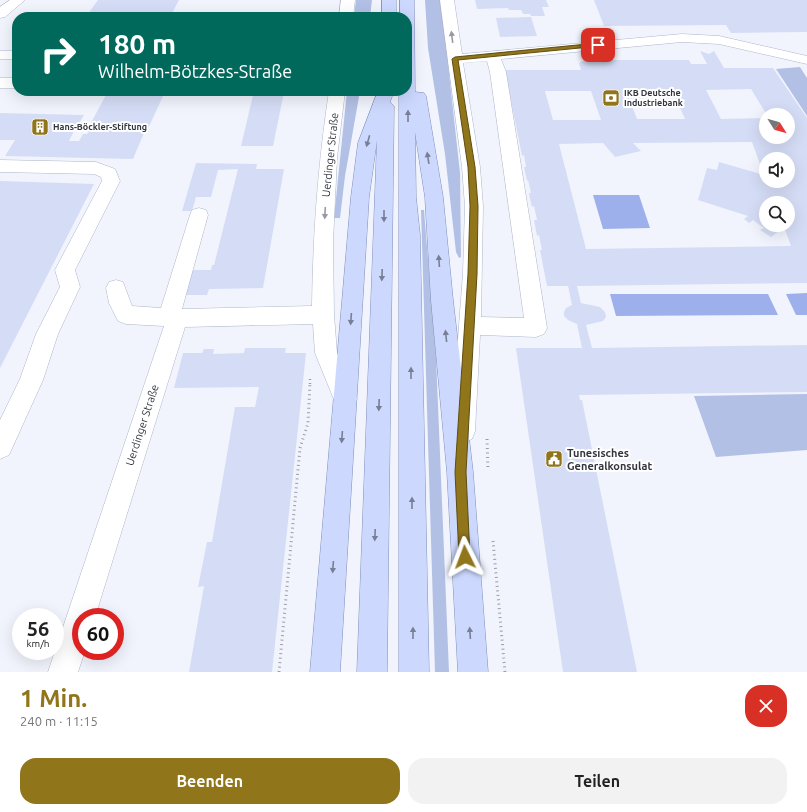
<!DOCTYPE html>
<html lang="de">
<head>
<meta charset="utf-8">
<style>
  :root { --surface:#fff; --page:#f2f2f2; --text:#222; --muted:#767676; --accent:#90751b }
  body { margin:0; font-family:Ubuntu,sans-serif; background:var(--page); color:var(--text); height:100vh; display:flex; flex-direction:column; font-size:15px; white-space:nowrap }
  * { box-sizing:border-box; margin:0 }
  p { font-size:13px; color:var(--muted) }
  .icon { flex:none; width:22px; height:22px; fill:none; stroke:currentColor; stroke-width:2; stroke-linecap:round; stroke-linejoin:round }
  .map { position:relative; height:672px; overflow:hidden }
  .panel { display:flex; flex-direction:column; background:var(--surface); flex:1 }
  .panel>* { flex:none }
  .banner { position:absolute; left:12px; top:12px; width:400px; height:84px; border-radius:16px; box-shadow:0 4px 16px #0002; background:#00695c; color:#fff; overflow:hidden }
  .needle { width:26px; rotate:127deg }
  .buttons { position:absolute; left:759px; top:108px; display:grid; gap:8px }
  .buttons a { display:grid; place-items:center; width:36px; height:36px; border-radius:50%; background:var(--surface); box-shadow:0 4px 16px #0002; font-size:20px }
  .speed { position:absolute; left:12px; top:608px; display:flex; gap:8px; font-size:20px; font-weight:700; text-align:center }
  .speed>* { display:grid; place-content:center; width:52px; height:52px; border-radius:50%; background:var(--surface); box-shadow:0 4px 16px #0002; line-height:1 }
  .speed small { font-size:10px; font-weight:400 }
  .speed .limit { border:6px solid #d22; background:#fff; color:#111 }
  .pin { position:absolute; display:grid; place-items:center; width:34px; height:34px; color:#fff; margin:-17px; border-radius:8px; box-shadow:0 2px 6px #0006 }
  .me { position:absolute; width:44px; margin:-22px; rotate:357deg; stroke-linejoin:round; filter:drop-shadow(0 0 3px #0008) }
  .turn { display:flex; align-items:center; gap:14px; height:84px; padding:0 20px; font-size:18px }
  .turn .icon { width:52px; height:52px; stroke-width:2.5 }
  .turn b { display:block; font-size:28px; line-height:34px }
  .round { display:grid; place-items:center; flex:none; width:42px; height:42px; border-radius:16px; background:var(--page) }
  .head { display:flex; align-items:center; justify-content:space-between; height:68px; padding:0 20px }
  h1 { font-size:24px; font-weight:700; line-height:30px; color:var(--accent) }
  .primary-button { display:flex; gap:8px; margin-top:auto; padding:8px 20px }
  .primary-button a { flex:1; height:46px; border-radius:16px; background:var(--accent); color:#fff; font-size:16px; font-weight:700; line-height:46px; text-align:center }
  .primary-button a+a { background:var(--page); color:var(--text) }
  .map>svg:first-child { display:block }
  .green { fill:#b3c0e5 }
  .water { fill:#9eb0eb }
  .building { fill:#d5ddf6; fill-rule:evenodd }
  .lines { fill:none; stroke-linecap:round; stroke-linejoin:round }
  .minor-casing { stroke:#aeb5ca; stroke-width:1 }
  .major-casing { stroke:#808ebb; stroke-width:1 }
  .path-far1 { stroke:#9a9da6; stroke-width:2.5; stroke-dasharray:1 3; stroke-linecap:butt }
  .path { stroke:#9a9da6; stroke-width:3; stroke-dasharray:1 3.5; stroke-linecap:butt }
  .minor { fill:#fff; fill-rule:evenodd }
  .major { fill:#ccd8fe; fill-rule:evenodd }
  .oneway { fill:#999a9f }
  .oneway2 { fill:#787f95 }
  .route { fill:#90751b; stroke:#5e4c12 }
  .labels { text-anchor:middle; stroke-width:4; stroke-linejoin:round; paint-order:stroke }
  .far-poi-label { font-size:9px; font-weight:bold; fill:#33363f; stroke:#fff; text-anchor:start }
  .street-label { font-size:11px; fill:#33363f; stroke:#fff }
  .poi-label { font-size:11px; font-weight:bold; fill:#33363f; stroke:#fff; text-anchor:start }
</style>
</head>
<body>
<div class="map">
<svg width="807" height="672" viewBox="0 0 807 672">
  <rect width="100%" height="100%" fill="#f1f4fd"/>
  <path class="green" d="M356,0h16l-2,17h-16z
    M425,0h16l19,173 1,84 -2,1 -3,-6 -11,-98 -17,-106z
    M800,67l7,11v38l-31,-47z
    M347,91h13l-15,85 -5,42h-6z
    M421,210h3l12,147 13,315h-14z
    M807,394v56l-91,7 -22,-61z"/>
  <path class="water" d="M593,195h46l11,33 -47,1z
    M807,293v22h-11l-10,-21z
    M610,294h158l10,21 -162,1z"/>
  <path class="building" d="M98,0h81l-9,17h-84z
    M475,0h71l3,7h-7l3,9h-14l-1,-2h-7l-2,-4h-12l-1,-2 -31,1z
    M594,0h213v32l-76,1 -5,-8 -122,1z
    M265,14h27l-1,3h-26z
    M531,17l6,19 -37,1 -4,-19z
    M700,51l9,3 5,-3 10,17h49l34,50v165l-230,3 4,17 19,4 5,5 1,5 -3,4 -17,4 6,23 215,-3v47l-228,3 1,5h2l55,272h-74l-47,-324h66l-5,-24 -9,-4 -4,-4v-4l2,-4 6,-3 -4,-19h-21l-7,-36h2l-3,-15 -2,1 -3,-16h3l-3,-14 -2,1 -2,-8 -1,-6h2l-3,-13 -1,1 -3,-14h2l-2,-12 -2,1 -17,-86h76l-2,-7 6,-3h104l2,4h16zM751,89l16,26h21v22h-22v-19l-45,1 -15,-29zM626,90h46l13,29h-48zM545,91h46l10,29h-48zM752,142l12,33 -45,-13 -2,8 -10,-2 -9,32 50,16 -4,3 5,4 4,-3 11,8 -4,2 11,7 13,-10 7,19 -205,3 -27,-105 44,-1 12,14 26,-6 -8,-8zM766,159h22v22h-22zM766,203h22v22h-22z
    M254,91l30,1 -11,54h-32z
    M107,93l57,1 -18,39h-2l-11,26 -128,-3 10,-16h-15v-27l84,2 -6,10 2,2 -6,4 -5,10h10l4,-7h4l2,-2h-3z
    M196,163l61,1 -1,5h28l-21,119 -54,1 -2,6h-23l7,-25h20l1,-5h2l24,-96 -20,1 -7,27h-15l-4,14h-10z
    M0,181l94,3 -94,184z
    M245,348h41l-1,5h21l-34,319h-83l15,-86 -6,1 9,-45h5l23,-135h20l4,-20 -85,1 9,-35h19l2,-4h10l-1,5 31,-1z"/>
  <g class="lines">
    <defs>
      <path id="minor" d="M10,0h15l-20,17 -5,1v-11z
        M341,0h14l-2,17h-14z
        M440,0h14l8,54 220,-20 37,2 88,20v8l-88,-20 -37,-2 -181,17 5,13 41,256 -3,6 -8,3 -56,-2 -5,96 -3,8 -9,4 -9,-4 -3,-8 12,-158 2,-67 -3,-39zM487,61l3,11 34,246 -43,-1 2,-111 -3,-39 -17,-104z
        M0,51h17v8h-17z
        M0,78h17v10h-17z
        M329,91h16l-8,67 -4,84 1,73 3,38 20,46 -4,8 -8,3 -8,-3 -22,-54 -2,-29 -128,3 -90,290h-14v34h4l-7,21h-30l116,-346 -38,-2 -8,-3 -9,-18 -3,-15 3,-6 7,-2 7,2 9,24 29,2 29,-93 2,-5 7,-2 7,2 2,5 -26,94 130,-3c1,-74 6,-142 17,-215z
        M0,160l96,2 19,7 5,12 -45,89 5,17 -22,47 -15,46 -34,75 -9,4v-39l20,-41 16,-45 24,-47 -5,-17 47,-89 -1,-4 -7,-3 -94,-2z"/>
      <path id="major" d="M382,0h14v17h-14z
        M400,0h14l1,92 9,1 2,3 17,101 10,103 20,172 15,200h-30l-11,-200 -16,-172 -6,-103 -10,-65 1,65 4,38 9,437h-30v-581h8v-74h-7z
        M378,91h16l-4,11 4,4 -7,566h-30l20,-532 -8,57 -29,475h-30l41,-475 7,-54z"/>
    </defs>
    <use href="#minor" class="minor-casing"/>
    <use href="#major" class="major-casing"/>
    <path class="path-far1" d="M310,384v-6"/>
    <path class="path" d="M487,439l1,31
      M493,541l12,131
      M279,672l21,-224 8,-25 2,-40"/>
    <use href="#minor" class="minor"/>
    <use href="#major" class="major"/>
  </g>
  <defs><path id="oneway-solid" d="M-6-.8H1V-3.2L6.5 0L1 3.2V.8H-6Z"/></defs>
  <g class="oneway">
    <use href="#oneway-solid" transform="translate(452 37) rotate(-97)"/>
    <use href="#oneway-solid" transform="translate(325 213) rotate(93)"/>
  </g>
  <g class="oneway2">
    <use href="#oneway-solid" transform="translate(408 116) rotate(-90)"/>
    <use href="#oneway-solid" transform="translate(368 141) rotate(106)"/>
    <use href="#oneway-solid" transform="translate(428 158) rotate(-99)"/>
    <use href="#oneway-solid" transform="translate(384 216) rotate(90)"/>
    <use href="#oneway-solid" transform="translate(439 261) rotate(-94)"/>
    <use href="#oneway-solid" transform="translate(382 275) rotate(92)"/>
    <use href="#oneway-solid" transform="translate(351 319) rotate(94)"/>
    <use href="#oneway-solid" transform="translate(446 336) rotate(-96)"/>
    <use href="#oneway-solid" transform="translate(411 373) rotate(-90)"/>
    <use href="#oneway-solid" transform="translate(379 405) rotate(92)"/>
    <use href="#oneway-solid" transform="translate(342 437) rotate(94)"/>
    <use href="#oneway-solid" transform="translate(412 503) rotate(-90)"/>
    <use href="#oneway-solid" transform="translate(375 535) rotate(92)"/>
    <use href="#oneway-solid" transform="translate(333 567) rotate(94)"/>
    <use href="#oneway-solid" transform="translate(413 633) rotate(-90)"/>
    <use href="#oneway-solid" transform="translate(470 633) rotate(-94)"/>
  </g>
  <path class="route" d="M598,43l3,2 -1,1 -142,14 17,107 3,39 -1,68 -11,198 4,85 -1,4 -4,2 -4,-2 -2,-4 -4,-85 13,-198 2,-68 -2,-39 -16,-108 3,-2z"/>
  <defs>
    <symbol id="bank-square" viewBox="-11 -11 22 22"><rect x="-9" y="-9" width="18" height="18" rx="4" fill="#90751b" stroke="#fff"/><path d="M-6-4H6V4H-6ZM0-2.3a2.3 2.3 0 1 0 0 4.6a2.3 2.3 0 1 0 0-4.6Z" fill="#fff"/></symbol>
    <symbol id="building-square" viewBox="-11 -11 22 22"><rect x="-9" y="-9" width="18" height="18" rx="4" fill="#90751b" stroke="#fff"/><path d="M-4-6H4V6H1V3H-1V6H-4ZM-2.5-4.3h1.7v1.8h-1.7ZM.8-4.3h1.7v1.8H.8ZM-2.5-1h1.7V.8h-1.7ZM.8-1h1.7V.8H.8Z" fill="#fff"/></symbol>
    <symbol id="civic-square" viewBox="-11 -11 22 22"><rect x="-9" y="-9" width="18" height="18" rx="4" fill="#90751b" stroke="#fff"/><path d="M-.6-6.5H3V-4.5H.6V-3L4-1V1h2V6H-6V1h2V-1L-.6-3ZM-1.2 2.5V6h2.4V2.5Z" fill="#fff"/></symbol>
  </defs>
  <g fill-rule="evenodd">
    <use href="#bank-square" x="601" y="88" width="20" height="20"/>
    <use href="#building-square" x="30" y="117" width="20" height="20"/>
    <use href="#civic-square" x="544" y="449" width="20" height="20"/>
  </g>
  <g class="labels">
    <g class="far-poi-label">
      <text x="624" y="96">IKB Deutsche<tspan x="624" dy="10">Industriebank</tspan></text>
      <text x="53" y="130">Hans-Böckler-Stiftung</text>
    </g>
    <g class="street-label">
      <text transform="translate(330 155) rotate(-84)" y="4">Uerdinger Straße</text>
      <text transform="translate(142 425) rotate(-72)" y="4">Uerdinger Straße</text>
    </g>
    <g class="poi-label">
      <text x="567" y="457">Tunesisches<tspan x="567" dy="13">Generalkonsulat</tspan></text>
    </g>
  </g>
</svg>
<div class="buttons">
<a><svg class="needle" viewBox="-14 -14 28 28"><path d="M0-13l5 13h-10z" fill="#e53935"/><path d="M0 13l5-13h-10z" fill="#767676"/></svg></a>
<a><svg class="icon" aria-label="sound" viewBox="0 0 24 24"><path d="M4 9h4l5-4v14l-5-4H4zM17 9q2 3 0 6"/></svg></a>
<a><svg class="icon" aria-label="search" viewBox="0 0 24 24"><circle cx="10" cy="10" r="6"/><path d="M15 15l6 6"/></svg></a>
</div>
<div class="speed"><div>56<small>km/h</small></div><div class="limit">60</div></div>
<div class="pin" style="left:598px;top:45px;background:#d93025"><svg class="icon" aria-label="arrive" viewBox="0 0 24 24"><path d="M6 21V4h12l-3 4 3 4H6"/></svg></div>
<svg class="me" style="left:465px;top:557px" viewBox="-20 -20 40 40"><path d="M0-17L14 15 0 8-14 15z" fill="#90751b" stroke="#fff" stroke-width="4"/></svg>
<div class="banner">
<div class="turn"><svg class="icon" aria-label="right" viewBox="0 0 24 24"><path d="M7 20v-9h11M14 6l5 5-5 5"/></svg><div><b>180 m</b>Wilhelm-Bötzkes-Straße</div></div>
</div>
</div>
<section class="panel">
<div class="head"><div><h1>1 Min.</h1><p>240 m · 11:15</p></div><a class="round" style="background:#d93025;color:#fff"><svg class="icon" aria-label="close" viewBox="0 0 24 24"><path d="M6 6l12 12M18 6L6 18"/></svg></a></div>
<div class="primary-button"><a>Beenden</a><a>Teilen</a></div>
</section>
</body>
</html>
